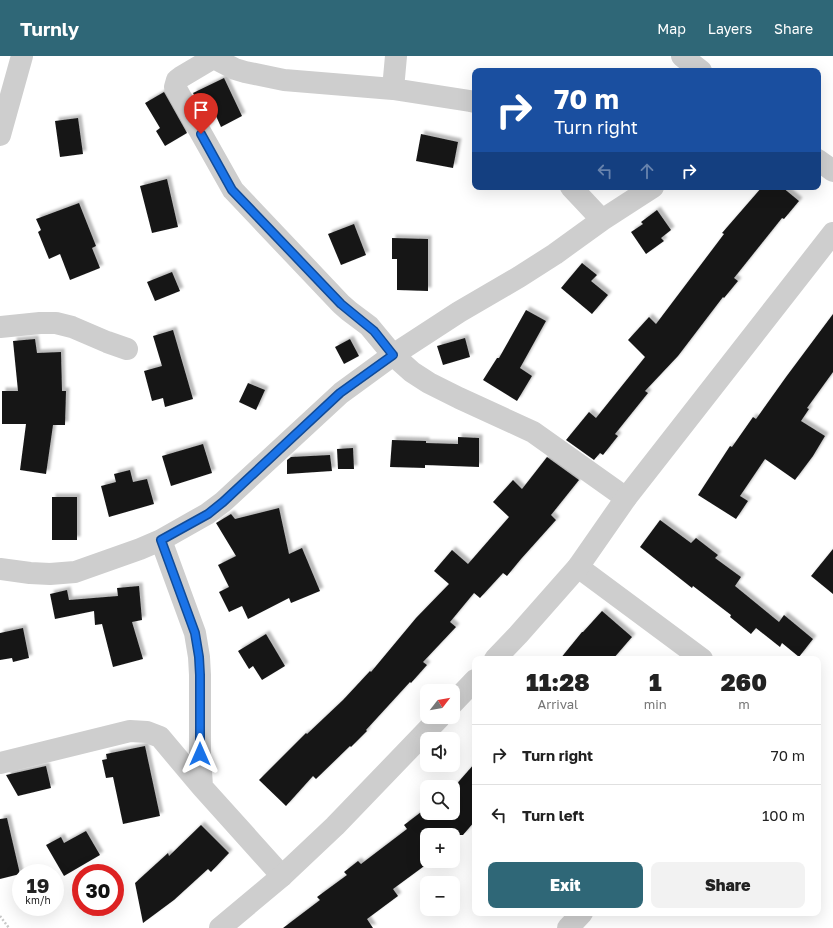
<!DOCTYPE html>
<html lang="en">
<head>
<meta charset="utf-8">
<style>
  :root { --surface:#fff; --page:#f2f2f2; --text:#222; --muted:#767676; --line:#e0e0e0; --accent:#2f6777 }
  body { margin:0; font-family:"Golos Text",sans-serif; background:var(--page); color:var(--text); height:100vh; display:flex; flex-direction:column; font-size:15px; white-space:nowrap }
  * { box-sizing:border-box; margin:0 }
  p { font-size:13px; color:var(--muted) }
  .icon { flex:none; width:22px; height:22px; fill:none; stroke:currentColor; stroke-width:2; stroke-linecap:round; stroke-linejoin:round }
  .map { position:relative; flex:1; overflow:hidden }
  .side { position:absolute; left:472px; top:600px; width:349px; height:260px; display:flex; flex-direction:column; background:var(--surface); border-radius:8px; box-shadow:0 4px 16px #0002 }
  .side>* { flex:none }
  .hud { position:absolute; left:472px; top:12px; width:349px; height:122px; border-radius:8px; box-shadow:0 4px 16px #0002; background:#1a4fa0; color:#fff; overflow:hidden }
  .needle { width:26px; rotate:59deg }
  .buttons { position:absolute; left:420px; top:628px; display:grid; gap:8px }
  .buttons a { display:grid; place-items:center; width:40px; height:40px; border-radius:8px; background:var(--surface); box-shadow:0 4px 16px #0002; font-size:20px }
  .speed { position:absolute; left:12px; top:808px; display:flex; gap:8px; font-size:20px; font-weight:700; text-align:center }
  .speed>* { display:grid; place-content:center; width:52px; height:52px; border-radius:50%; background:var(--surface); box-shadow:0 4px 16px #0002; line-height:1 }
  .speed small { font-size:10px; font-weight:400 }
  .speed .limit { border:6px solid #d22; background:#fff; color:#111 }
  .pin { position:absolute; display:grid; place-items:center; width:34px; height:34px; color:#fff; margin:-41px -17px; border-radius:50% 50% 50% 0; rotate:-45deg; box-shadow:0 0 4px #0007 }
  .pin .icon { rotate:45deg }
  .me { position:absolute; width:44px; margin:-22px; rotate:0deg; stroke-linejoin:round; filter:drop-shadow(0 0 3px #0008) }
  .turn { display:flex; align-items:center; gap:14px; height:84px; padding:0 16px; font-size:18px }
  .turn .icon { width:52px; height:52px; stroke-width:2.5 }
  .turn b { display:block; font-size:28px; line-height:34px }
  .lanes { display:flex; align-items:center; height:38px; padding:0 16px; background:#0003; justify-content:center; gap:20px; direction:ltr }
  .lanes .off { opacity:.35 }
  .eta { display:flex; justify-content:space-evenly; align-items:center; height:68px; text-align:center }
  .eta b { font-size:24px; font-weight:800; line-height:28px }
  .cta { display:flex; gap:8px; margin-top:auto; padding:8px 16px }
  .cta a { flex:1; height:46px; border-radius:8px; background:var(--accent); color:#fff; font-size:16px; font-weight:800; line-height:46px; text-align:center }
  .cta a+a { background:var(--page); color:var(--text) }
  ul { padding:0; list-style:none }
  li { display:flex; align-items:center; gap:12px; height:60px; padding:0 16px; border-top:1px solid var(--line) }
  li div { flex:1 }
  li b { display:block; font-size:15px }
  li em { font-style:normal }
  header { display:flex; align-items:center; gap:24px; box-sizing:border-box; height:56px; padding:0 20px; background:var(--accent); color:#fff }
  header strong { font-size:19px }
  nav { display:flex; gap:22px; margin-inline-start:auto; font-size:14px }
  .map>svg:first-child { display:block }
  .building { fill:#181818; filter:url(#shadow) }
  .lines { fill:none; stroke-linecap:round; stroke-linejoin:round }
  .path { stroke:#c8c8c8; stroke-width:2.5; stroke-dasharray:2 2; stroke-linecap:butt }
  .minor { stroke:#cecece; stroke-width:22 }
  .tertiary { stroke:#cecece; stroke-width:22 }
  .route-casing { stroke:#114b97; stroke-width:10 }
  .route { stroke:#1a73e8; stroke-width:7 }
</style>
</head>
<body>
<header>
<strong>Turnly</strong>
<nav><a>Map</a><a>Layers</a><a>Share</a></nav>
</header>
<div class="map">
<svg width="833" height="872" viewBox="0 0 833 872">
  <defs>
    <filter id="shadow"><feDropShadow dx="3.5" dy="-3.5" stdDeviation="1" flood-color="#0004"/></filter>
  </defs>
  <rect width="100%" height="100%" fill="#fff"/>
  <path class="building" d="M224,22l18,38 -21,11 -5,-11 -8,4 -15,-27z
    M164,36l23,41 -22,13 -9,-15 4,-3 -15,-25z
    M78,62l5,36 -23,3 -5,-36z
    M421,78l37,8 -5,26 -37,-7z
    M167,123l11,48 -26,6 -12,-47z
    M762,131h20l17,14 -15,18 -2,-1 -48,60 4,3 -14,17 -1,-1 -45,59 -33,35 3,2 -33,41 3,2 -15,19 -3,-2 -6,7 -28,-20 23,-28 7,6 49,-61 -17,-17 21,-23 7,7 68,-90 -2,-1z
    M79,147l17,43 -4,2 8,20 -30,12 -10,-26 -11,5 -11,-27 3,-2 -5,-11z
    M657,154l14,20 -10,8 3,3 -18,13 -15,-22 12,-8 -2,-2z
    M354,168l12,31 -25,10 -13,-31z
    M392,182l36,1v52l-31,-1v-31h-5z
    M582,207l15,12 -6,6 17,14 -16,19 -31,-26z
    M172,216l8,19 -25,10 -8,-19z
    M526,254l20,11 -26,47 12,8 -15,25 -34,-21 14,-22h2z
    M833,258v58l-26,36 2,1 -8,12 24,15 -12,20 -18,24 -30,-21 -25,37 8,5 -12,18 -38,-24 32,-49 2,1 21,-30 3,2 30,-42z
    M173,274l20,69 -28,8 -2,-9 -11,3 -8,-30 18,-5 -9,-30z
    M465,282l5,19 -27,8 -6,-19z
    M35,283l2,14 24,-1 1,39h4l-1,34h-12l-7,49 -26,-4 6,-46h-24v-33h16l-5,-50z
    M350,283l9,17 -15,8 -9,-17z
    M248,327l17,7 -9,20 -17,-8z
    M458,381l21,1v29l-54,-2v3l-35,-1 2,-27 34,1v2l32,1z
    M203,388l9,29 -41,13 -9,-30z
    M353,392l1,21h-16l-1,-20z
    M330,399l2,16 -45,3v-14l4,-3z
    M547,401l32,23 -28,35 5,5 -35,39 -14,17 -4,-3 -23,25 -6,-5 -24,29 6,5 -33,35 4,3 -16,18 -1,-1 -44,48 1,1 -16,16 -1,-1 -34,33 -3,-3 -27,30 -27,-26 47,-47 1,1 36,-34 27,-29 1,1 45,-54 33,-34 -15,-13 18,-21 16,14 41,-47 -16,-15 20,-22 9,9z
    M130,414l3,12 14,-3 7,25 -45,13 -8,-31 15,-4 -2,-8z
    M52,441h25v43h-25z
    M279,452l10,46 13,-6 18,43 -29,12 -2,-5 -41,21 -6,-13 -13,6 -10,-20 10,-5 -11,-22 18,-9 -20,-33 15,-9 4,5z
    M660,464l31,23 5,-5 22,17 -3,3 26,19 -6,9 44,36 5,-7 29,24 -14,18 -17,-14 -2,4 -24,-19 -5,6 -21,-17 1,-2 -38,-29 -1,2 -52,-41z
    M833,493v45l-22,-18z
    M139,530l3,34 -10,2 11,37 -30,8 -11,-43 -7,1 -1,-14 -39,8 -5,-25 17,-4 2,10 49,-4 -1,-8z
    M602,555l30,26 -19,22h-53l22,-27h1z
    M23,572l6,30 -16,4 -1,-4 -12,2v-27z
    M266,578l19,32 -23,14 -9,-14 -4,3 -11,-18z
    M145,690l15,70 -37,8 -10,-47 -7,1 -4,-18 5,-1 -1,-5z
    M475,707v58l-12,14h-36v29l-34,25 5,7 -31,23 6,9h-90l37,-28 -3,-3 30,-22 -3,-3 14,-11 3,3 46,-35 -3,-4 21,-16 2,4h26v-25z
    M46,710l5,22 -33,8 -12,-21z
    M7,762l13,56 -20,5v-60z
    M201,769l28,28 -18,19 -3,-3 -34,31 -31,23 -8,-40 33,-30 1,3z
    M86,775l14,24 -36,21 -18,-31 15,-8 3,6z"/>
  <g class="lines">
    <path class="path" d="M0,860l9,12"/>
    <path class="minor" d="M210,0l25,13 10,3 39,8 109,9 77,12 5,1
      M682,0l19,15
      M213,2l-32,19 -4,3 -2,7 58,103 108,114 8,7 20,15 24,29 19,17 17,11 30,15 74,34 93,66
      M393,33l3,-33
      M0,79l22,-79
      M818,104l15,11
      M571,131l31,33
      M0,271l40,-4h16l16,4 35,15 20,7
      M161,484l34,93 4,24 1,18v79l2,33 80,89
      M578,511l124,92
      M0,513l30,4 20,1 25,-2 65,-23 21,-9 46,-26 16,-12 118,-109 52,-38 66,-43 60,-35 36,-23 47,-34 51,-33
      M0,707l130,-32 17,1 13,5 42,50
      M568,872l14,-15"/>
    <path class="tertiary" d="M495,603l23,-24 60,-68 48,-69 207,-265
      M453,647l22,-23
      M220,872l62,-52 53,-50 105,-109"/>
  </g>
  <g class="lines">
    <defs>
      <path id="route" d="M200,698v-79l-1,-18 -4,-24 -34,-93 47,-26 15,-12 117,-109 53,-38 -19,-24 -33,-27 -109,-114 -31,-56"/>
    </defs>
    <use href="#route" class="route-casing"/>
    <use href="#route" class="route"/>
  </g>
</svg>
<div class="buttons">
<a><svg class="needle" viewBox="-14 -14 28 28"><path d="M0-13l5 13h-10z" fill="#e53935"/><path d="M0 13l5-13h-10z" fill="#767676"/></svg></a>
<a><svg class="icon" aria-label="sound" viewBox="0 0 24 24"><path d="M4 9h4l5-4v14l-5-4H4zM17 9q2 3 0 6"/></svg></a>
<a><svg class="icon" aria-label="search" viewBox="0 0 24 24"><circle cx="10" cy="10" r="6"/><path d="M15 15l6 6"/></svg></a>
<a>+</a>
<a>−</a>
</div>
<div class="speed"><div>19<small>km/h</small></div><div class="limit">30</div></div>
<div class="pin" style="left:201px;top:78px;background:#d93025"><svg class="icon" aria-label="arrive" viewBox="0 0 24 24"><path d="M6 21V4h12l-3 4 3 4H6"/></svg></div>
<svg class="me" style="left:200px;top:698px" viewBox="-20 -20 40 40"><path d="M0-17L14 15 0 8-14 15z" fill="#1a73e8" stroke="#fff" stroke-width="4"/></svg>
<div class="hud">
<div class="turn"><svg class="icon" aria-label="right" viewBox="0 0 24 24"><path d="M7 20v-9h11M14 6l5 5-5 5"/></svg><div><b>70 m</b>Turn right</div></div>
<div class="lanes"><svg class="icon off" aria-label="left" viewBox="0 0 24 24"><path d="M17 20v-9H6M10 6l-5 5 5 5"/></svg><svg class="icon off" aria-label="ahead" viewBox="0 0 24 24"><path d="M12 20V5M6 11l6-6 6 6"/></svg><svg class="icon" aria-label="right" viewBox="0 0 24 24"><path d="M7 20v-9h11M14 6l5 5-5 5"/></svg></div>
</div>
<section class="side">
<div class="eta">
<div><b>11:28</b><p>Arrival</p></div>
<div><b>1</b><p>min</p></div>
<div><b>260</b><p>m</p></div>
</div>
<ul>
<li><svg class="icon" aria-label="right" viewBox="0 0 24 24"><path d="M7 20v-9h11M14 6l5 5-5 5"/></svg><div><b>Turn right</b></div><em>70 m</em></li>
<li><svg class="icon" aria-label="left" viewBox="0 0 24 24"><path d="M17 20v-9H6M10 6l-5 5 5 5"/></svg><div><b>Turn left</b></div><em>100 m</em></li>
</ul>
<div class="cta"><a>Exit</a><a>Share</a></div>
</section>
</div>
</body>
</html>
